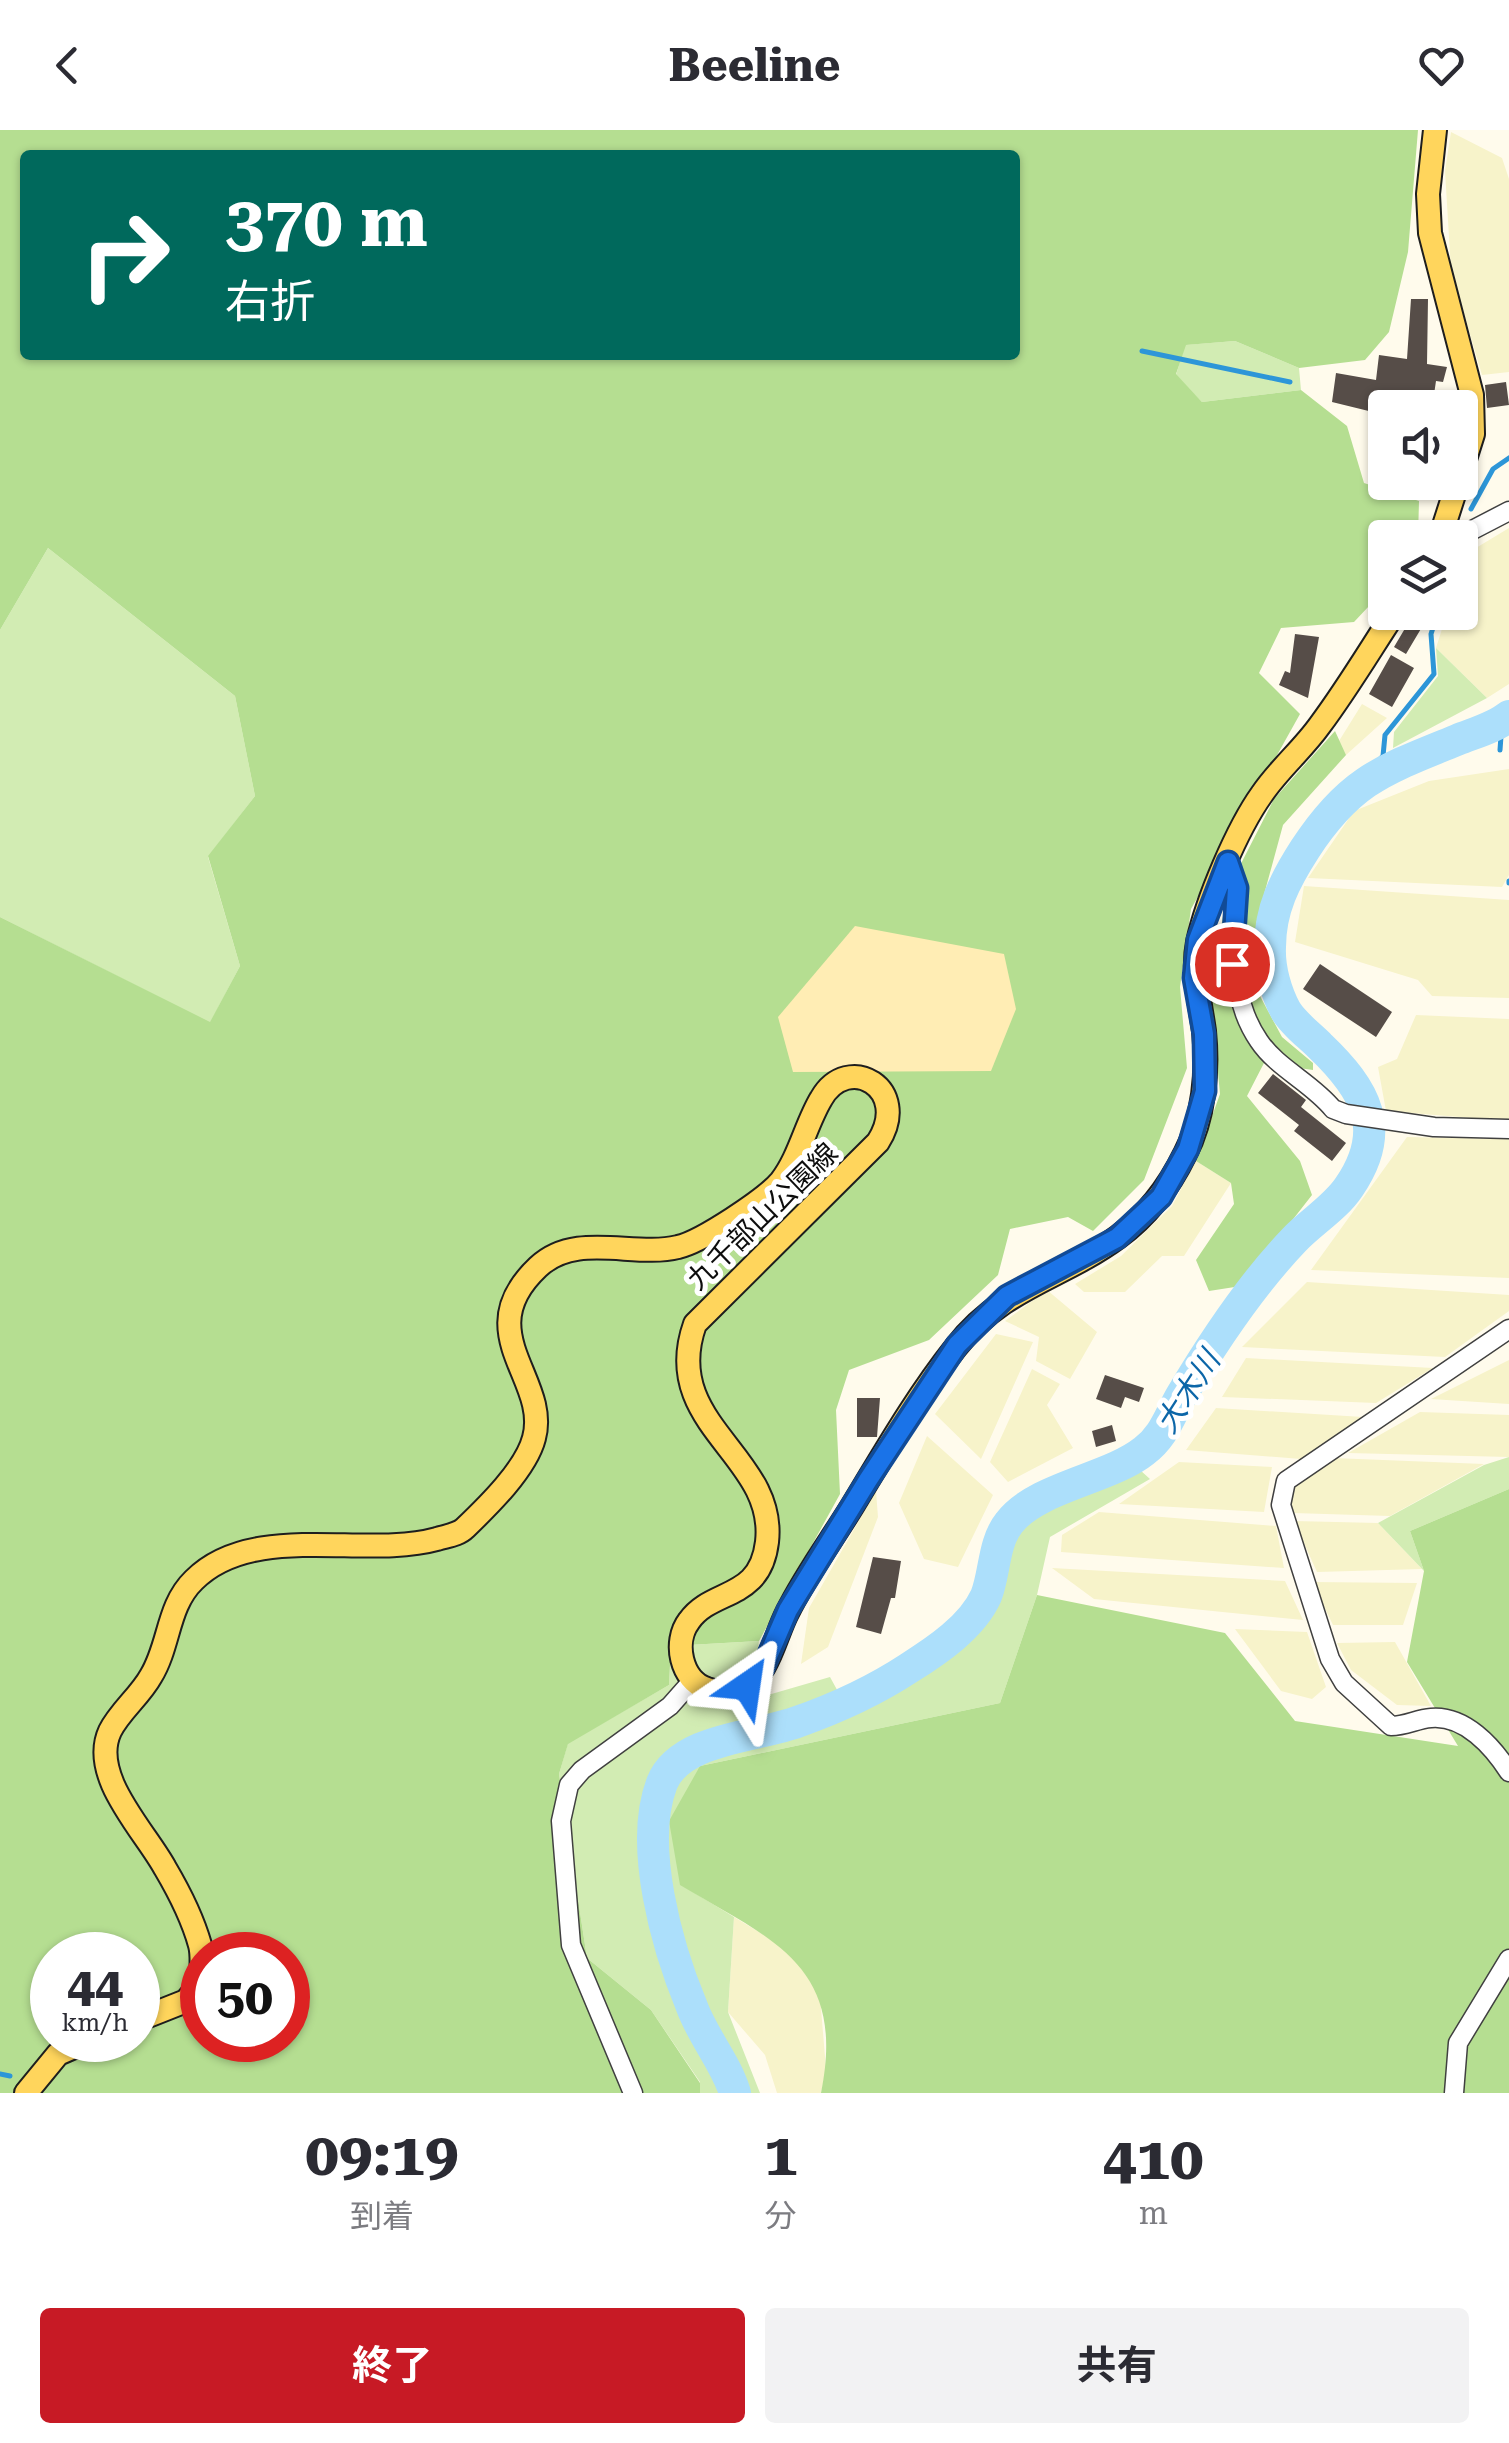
<!DOCTYPE html>
<html lang="ja">
<head>
<meta charset="utf-8">
<style>
  :root { --surface:#fff; --page:#f2f2f3; --text:#2b2b33; --muted:#7c7c81; --accent:#c71a25 }
  body { margin:0; font-family:"Roboto Serif","Noto Sans JP",serif; background:var(--page); color:var(--text); height:100vh; display:flex; flex-direction:column; font-size:38px; white-space:nowrap }
  * { box-sizing:border-box; margin:0 }
  p { font-size:32px; color:var(--muted) }
  .icon { flex:none; width:55px; height:55px; fill:none; stroke:currentColor; stroke-width:2; stroke-linecap:round; stroke-linejoin:round }
  .map { position:relative; height:1963px; overflow:hidden }
  .sheet { display:flex; flex-direction:column; background:var(--surface); flex:1 }
  .sheet>* { flex:none }
  .guide { position:absolute; left:20px; top:20px; width:1000px; height:210px; border-radius:10px; box-shadow:0 2px 8px #0004; background:#00695c; color:#fff; overflow:hidden }
  .fabs { position:absolute; left:1368px; top:260px; display:grid; gap:20px }
  .fabs a { display:grid; place-items:center; width:110px; height:110px; border-radius:10px; background:var(--surface); box-shadow:0 2px 8px #0004; font-size:50px }
  .speed { position:absolute; left:30px; top:1802px; display:flex; gap:20px; font-size:50px; font-weight:700; text-align:center }
  .speed>* { display:grid; place-content:center; width:130px; height:130px; border-radius:50%; background:var(--surface); box-shadow:0 2px 8px #0004; line-height:1 }
  .speed small { font-size:25px; font-weight:400 }
  .speed .limit { border:15px solid #d22; background:#fff; color:#111 }
  .pin { position:absolute; display:grid; place-items:center; width:85px; height:85px; color:#fff; margin:-42px; border:5px solid #fff; border-radius:50%; box-shadow:0 2px 10px #0007 }
  .me { position:absolute; width:110px; margin:-55px; rotate:32deg; stroke-linejoin:round; filter:drop-shadow(0 0 8px #0008) }
  .turn { display:flex; align-items:center; gap:35px; height:210px; padding:0 40px; font-size:45px }
  .turn .icon { width:130px; height:130px; stroke-width:2.5 }
  .turn b { display:block; font-size:70px; line-height:85px }
  .eta { display:flex; justify-content:space-evenly; align-items:center; height:170px; text-align:center }
  .eta b { font-size:60px; font-weight:700; line-height:70px }
  .button { display:flex; gap:20px; margin-top:auto; padding:20px 40px }
  .button a { flex:1; height:115px; border-radius:10px; background:var(--accent); color:#fff; font-size:40px; font-weight:700; line-height:115px; text-align:center }
  .button a+a { background:var(--page); color:var(--text) }
  header { display:flex; justify-content:space-between; align-items:center; height:130px; padding:0 40px; background:var(--surface); font-size:45px; font-weight:700 }
  .map>svg:first-child { display:block }
  .farmland { fill:#f7f3ca }
  .green { fill:#d2ecb3 }
  .forest { fill:#b5de91; fill-rule:evenodd }
  .sand { fill:#ffedb4 }
  .lines { fill:none; stroke-linecap:round; stroke-linejoin:round }
  .stream { stroke:#2d96d8; stroke-width:5 }
  .river { stroke:#acdffb; stroke-width:32 }
  .building { fill:#564d48 }
  .minor-casing { stroke:#404040; stroke-width:21 }
  .major-casing { stroke:#1e1e1e; stroke-width:26 }
  .minor { stroke:#fff; stroke-width:18 }
  .major { stroke:#ffd55c; stroke-width:22 }
  .route-casing { stroke:#114b97; stroke-width:25 }
  .route { stroke:#1a73e8; stroke-width:18 }
  .labels { text-anchor:middle; stroke-width:10; stroke-linejoin:round; paint-order:stroke }
  .street-label { font-size:28px; fill:#0d0d0d; stroke:#fff }
  .water-label { font-size:30px; font-style:italic; fill:#0c66a8; stroke:#fff }
</style>
</head>
<body>
<header><svg class="icon" aria-label="back" viewBox="0 0 24 24"><path d="M15 5l-7 7 7 7"/></svg>Beeline<svg class="icon" aria-label="heart" viewBox="0 0 24 24"><path d="M12 20l-8-8c-3-5 5-10 8-4 3-6 11-1 8 4z"/></svg></header>
<div class="map">
<svg width="1509" height="1963" viewBox="0 0 1509 1963">
  <rect width="100%" height="100%" fill="#fffbec"/>
  <path class="farmland" d="M1451,2l51,26 7,21v193l-27,3 -31,-105 -6,-99z
    M1509,398v156l-22,14 -51,-50 11,-35 13,-1v-40l6,-18z
    M1362,574l25,14 -41,37 -7,-14z
    M1509,639v106l-7,12 -194,-9 46,-67 75,-30z
    M1304,756l205,14v98l-77,-2 -14,-16 -123,-38z
    M1416,885l93,4v102l-123,-10 -8,-44 19,-8z
    M1407,1007l102,2v139l-198,-8z
    M1196,1031l35,22 -47,73h-22l-37,36h-41l-9,-8 46,-28 51,-50z
    M1307,1152l202,13v16l-64,46 -203,-10z
    M1047,1160l50,42 -27,47 -34,-18 3,-24 -34,-16z
    M996,1204l37,8 -52,117 -46,-45z
    M1246,1228l187,10 -57,35 -154,-6z
    M1509,1230v44l-78,-5z
    M1032,1239l28,15 -13,21 26,43 -65,34 -18,-20z
    M1216,1278l147,9 -62,42 -115,-9z
    M1420,1282l89,3v42l-161,-4z
    M927,1306l66,59 -35,72 -34,-8 -25,-56z
    M1333,1328l151,6 -94,52 -97,-3 -4,-26z
    M1179,1332l93,5 -8,45 -145,-8z
    M876,1361l2,26 -50,130 -27,17 8,-56z
    M1099,1382l177,14 8,42 -223,-16 1,-17z
    M1294,1391l84,2 44,46 -105,3z
    M1052,1438l233,13 18,39 -209,-21z
    M1312,1452l105,1 -14,42h-70z
    M1235,1499l72,3 19,55 -14,12 -31,-8z
    M1395,1512l36,64 -34,-1 -46,-35 -14,-27z
    M734,1787l55,33 31,46 6,73 -5,24h-44l-12,-38 -37,-43z"/>
  <path class="green" d="M1235,211l64,27 2,22 -99,12 -26,-27 9,-30z
    M48,418l187,148 20,100 -47,61 32,109 -30,57 -210,-106v-287z
    M1436,518l51,50 -94,50 1,-16 44,-56z
    M1509,1327v32l-99,42 14,40 -46,-48 106,-58z
    M1130,1331l20,18 -100,58 -13,58 -37,108 -300,63 -20,118 54,33 -6,95 32,81h-60v-11l-49,-72 -64,-52 -28,-184 9,-31 101,-58 2,-39 88,-5 -8,59 79,-23 17,31 101,-49 41,-47 30,-86z"/>
  <path class="forest" d="M0,0h1418l-10,122 -19,80 -24,28 -66,8 -64,-27 -49,4 -10,29 26,28 99,-12 46,36 17,57 55,18 -1,36 -33,1v51l-31,33 -73,6 -22,45 41,41 -109,195 -11,78 7,81 -43,112 -51,51 -25,-14 -58,12 -12,46 -69,65 -80,30 -13,40 4,84 -81,147 -88,5 -2,39 -101,59 -9,30 28,184 64,52 49,73v10h-700v-1176l210,105 30,-56 -32,-110 47,-60 -20,-100 -187,-148 -48,82zM25,25h990v200h-990zM52,1825h86v85h-86zM202,1825h86v85h-86z
    M1335,601l11,24 -63,70 -27,99 4,72 22,41 31,26v7l-49,-7 -17,33 53,65 12,34 -71,91 -32,5 -13,-31 38,-56 -3,-21 -35,-22 24,-67 -10,-107 18,-98 46,-90z
    M1509,1359v604h-688c26,-128 -49,-153 -141,-208l-11,-64 31,-55 300,-63 37,-108 188,38 70,88 163,25 -51,-84 17,-91 -14,-40z"/>
  <path class="sand" d="M855,796l149,28 12,55 -25,62 -198,1 -15,-55z"/>
  <g class="lines">
    <path class="stream" d="M1142,221l148,31
      M1471,379l22,-40 16,-11
      M1500,620l2,-28
      M1357,654l26,-28 2,-21 49,-61 -3,-40 7,-22
      M1509,751v2
      M0,1944l10,2"/>
    <path class="river" d="M735,1963c-9,-30 -32,-56 -43,-86 -25,-60 -54,-162 -30,-224 18,-45 95,-46 135,-61 40,-14 77,-31 112,-54 27,-17 63,-41 77,-72 9,-22 7,-53 23,-73 27,-36 100,-44 135,-72 20,-15 25,-34 37,-55 32,-54 69,-110 113,-156 17,-18 41,-32 55,-53 40,-58 16,-98 -29,-141 -11,-11 -26,-22 -34,-35 -10,-18 -17,-43 -16,-64 0,-38 15,-67 35,-98 45,-69 78,-79 152,-109 17,-7 37,-12 52,-24"/>
  </g>
  <path class="building" d="M1411,169h17l-1,65 20,3 -4,15 -7,-1 -4,27h-47v7l-53,-13 4,-29 40,7 3,-25 28,4z
    M1506,252l3,23 -22,3 -2,-23z
    M1410,490l12,7 -16,27 -12,-7z
    M1295,504l24,3 -11,61 -29,-13 6,-14 5,2z
    M1391,525l23,13 -22,39 -23,-13z
    M1320,834l72,48 -16,25 -73,-48z
    M1273,944l33,26 -5,7 45,36 -14,18 -38,-30 5,-6 -41,-32z
    M1105,1245l39,13 -5,14 -14,-5 -4,11 -25,-9z
    M857,1268h23l-3,39h-20z
    M1112,1295l4,16 -20,6 -4,-16z
    M873,1427l28,4 -6,37h-4l-10,36 -25,-7z"/>
  <g class="lines">
    <defs>
      <path id="minor" d="M1457,408l52,-27
        M1228,732c20,59 -10,119 31,179 18,27 53,42 74,68l13,5 88,13 75,2
        M1509,1199l-223,152 -5,24 49,154 14,24 47,43c15,0 26,-7 40,-8 34,-3 62,29 78,54
        M633,1963l-62,-148 -10,-124 8,-36 13,-15 88,-64 23,-26
        M1454,1963l4,-50 51,-84"/>
      <path id="major" d="M1435,0l-7,64 2,39 42,162 1,39 -13,41
        M1440,408l18,-56
        M138,1890l48,-19 15,-18c0,-12 2,-27 -1,-38 -7,-25 -22,-55 -35,-77 -20,-37 -76,-92 -55,-137 10,-20 30,-35 41,-55 19,-31 16,-70 43,-96 59,-59 171,-21 243,-41 9,-3 21,-4 28,-11 23,-22 61,-59 69,-90 16,-59 -66,-105 4,-171 38,-36 96,-9 140,-20 23,-5 88,-48 103,-66 18,-23 25,-57 40,-82 27,-48 91,-10 57,43l-183,182c-36,101 82,131 72,218 -7,59 -55,46 -78,79 -16,21 -8,59 18,68 12,5 23,4 35,-1 26,-11 33,-52 45,-75 18,-37 44,-72 66,-108 32,-53 64,-109 103,-158 48,-61 105,-68 162,-110 30,-22 51,-50 67,-83 19,-36 23,-83 19,-123 -4,-30 -12,-58 -6,-89 9,-42 39,-113 64,-148 17,-25 41,-45 58,-69 27,-36 50,-75 75,-113
        M26,1963l32,-39 32,-14"/>
    </defs>
    <use href="#minor" class="minor-casing"/>
    <use href="#major" class="major-casing"/>
    <use href="#minor" class="minor"/>
    <use href="#major" class="major"/>
  </g>
  <g class="lines">
    <defs>
      <path id="route" d="M747,1556l16,-18 25,-58 80,-130 89,-135 50,-49 110,-58 44,-41 27,-48 17,-58 -1,-57 -10,-56 4,-38 30,-78 9,26 -5,76"/>
    </defs>
    <use href="#route" class="route-casing"/>
    <use href="#route" class="route"/>
  </g>
  <g class="labels">
    <g class="street-label">
      <text transform="translate(762 1086) rotate(-44)" y="10">九千部山公園線</text>
    </g>
    <g class="water-label">
      <text transform="translate(1188 1262) rotate(-57)" y="10">大木川</text>
    </g>
  </g>
</svg>
<div class="fabs">
<a><svg class="icon" aria-label="sound" viewBox="0 0 24 24"><path d="M4 9h4l5-4v14l-5-4H4zM17 9q2 3 0 6"/></svg></a>
<a><svg class="icon" aria-label="layers" viewBox="0 0 24 24"><path d="M12 4l9 5-9 5-9-5zM3 14l9 5 9-5"/></svg></a>
</div>
<div class="speed"><div>44<small>km/h</small></div><div class="limit">50</div></div>
<div class="pin" style="left:1232px;top:834px;background:#d93025"><svg class="icon" aria-label="arrive" viewBox="0 0 24 24"><path d="M6 21V4h12l-3 4 3 4H6"/></svg></div>
<svg class="me" style="left:747px;top:1556px" viewBox="-20 -20 40 40"><path d="M0-17L14 15 0 8-14 15z" fill="#1a73e8" stroke="#fff" stroke-width="4"/></svg>
<div class="guide">
<div class="turn"><svg class="icon" aria-label="right" viewBox="0 0 24 24"><path d="M7 20v-9h11M14 6l5 5-5 5"/></svg><div><b>370 m</b>右折</div></div>
</div>
</div>
<section class="sheet">
<div class="eta">
<div><b>09:19</b><p>到着</p></div>
<div><b>1</b><p>分</p></div>
<div><b>410</b><p>m</p></div>
</div>
<div class="button"><a>終了</a><a>共有</a></div>
</section>
</body>
</html>
